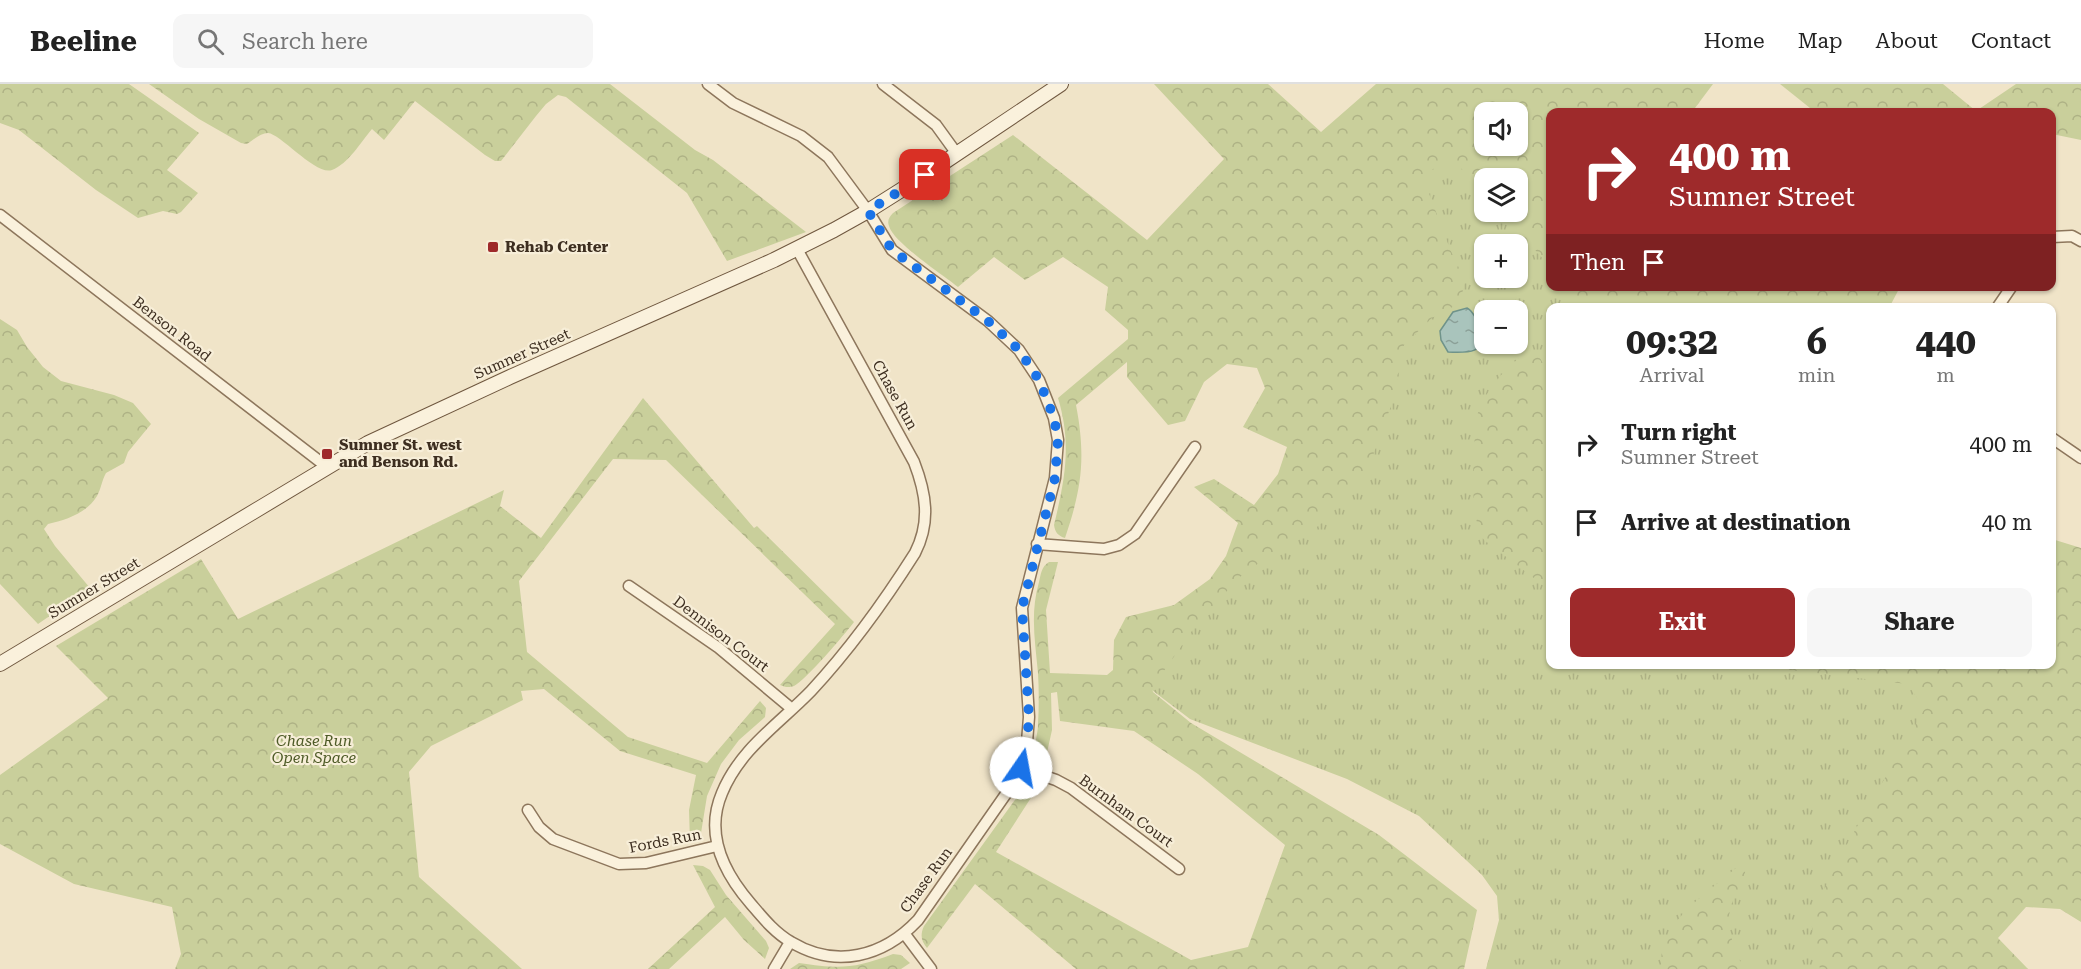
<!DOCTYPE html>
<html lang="en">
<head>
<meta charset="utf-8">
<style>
  :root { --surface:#fff; --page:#f6f6f6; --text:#222; --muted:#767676; --line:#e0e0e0; --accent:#9e2a2b }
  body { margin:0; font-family:"Roboto Serif",serif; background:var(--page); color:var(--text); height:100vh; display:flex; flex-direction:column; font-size:22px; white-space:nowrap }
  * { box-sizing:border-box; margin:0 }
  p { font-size:20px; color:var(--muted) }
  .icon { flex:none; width:33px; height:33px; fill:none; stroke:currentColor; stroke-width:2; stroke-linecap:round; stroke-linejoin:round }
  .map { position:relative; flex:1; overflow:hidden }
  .sheet { position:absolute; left:1546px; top:219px; width:510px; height:366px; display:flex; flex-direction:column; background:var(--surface); border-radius:12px; box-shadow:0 2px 4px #0004 }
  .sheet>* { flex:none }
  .guide { position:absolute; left:1546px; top:24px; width:510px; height:183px; border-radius:12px; box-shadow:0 2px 4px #0004; background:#9e2a2b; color:#fff; overflow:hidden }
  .controls { position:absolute; left:1474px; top:18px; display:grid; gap:12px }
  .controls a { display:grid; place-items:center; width:54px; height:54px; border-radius:12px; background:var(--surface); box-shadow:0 2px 4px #0004; font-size:30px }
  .pin { position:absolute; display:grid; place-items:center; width:51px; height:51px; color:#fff; margin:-26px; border-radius:12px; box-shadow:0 3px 9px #0006 }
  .me { position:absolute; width:66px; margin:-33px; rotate:12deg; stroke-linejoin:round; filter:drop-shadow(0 0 4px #0008) }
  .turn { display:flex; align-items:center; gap:21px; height:126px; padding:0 24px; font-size:27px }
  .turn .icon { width:78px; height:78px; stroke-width:2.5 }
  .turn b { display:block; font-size:42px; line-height:51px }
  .then { display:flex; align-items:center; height:57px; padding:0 24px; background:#0003; gap:12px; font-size:22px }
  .eta { display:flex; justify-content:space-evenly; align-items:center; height:102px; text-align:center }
  .eta b { font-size:36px; font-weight:700; line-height:42px }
  .action { display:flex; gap:12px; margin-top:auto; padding:12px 24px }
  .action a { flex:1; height:69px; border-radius:12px; background:var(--accent); color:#fff; font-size:24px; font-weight:700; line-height:69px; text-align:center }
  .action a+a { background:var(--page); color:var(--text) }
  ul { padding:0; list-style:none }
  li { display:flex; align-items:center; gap:18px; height:78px; padding:0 24px }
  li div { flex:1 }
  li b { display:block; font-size:22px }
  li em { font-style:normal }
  header { display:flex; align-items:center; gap:36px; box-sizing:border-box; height:84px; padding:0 30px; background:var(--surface); border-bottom:2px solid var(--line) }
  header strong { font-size:28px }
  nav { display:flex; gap:33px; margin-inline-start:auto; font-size:21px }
  .search { width:420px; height:54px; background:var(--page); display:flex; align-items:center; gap:15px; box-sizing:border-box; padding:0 21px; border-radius:12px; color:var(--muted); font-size:22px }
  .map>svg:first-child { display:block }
  .grass { fill:url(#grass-tufts); fill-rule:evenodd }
  .forest { fill:url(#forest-crowns); fill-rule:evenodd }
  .water { fill:url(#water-ripples); stroke:#6f938a; stroke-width:1.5 }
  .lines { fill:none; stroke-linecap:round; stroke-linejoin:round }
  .minor-casing { stroke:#8d765c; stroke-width:13 }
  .secondary-casing { stroke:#6f573f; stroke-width:16 }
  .minor { stroke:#faf1dc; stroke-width:10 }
  .secondary { stroke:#faf1dc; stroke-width:14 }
  .route { stroke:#1a73e8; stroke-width:10; stroke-dasharray:0 18 }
  .poi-dot { fill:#9e2a2b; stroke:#f7eed8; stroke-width:2 }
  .labels { text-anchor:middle; stroke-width:4.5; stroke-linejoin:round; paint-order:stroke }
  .poi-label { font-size:15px; font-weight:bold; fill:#3d2e20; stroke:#f7eed8; text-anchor:start }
  .street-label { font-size:15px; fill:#3d2e20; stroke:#f7eed8 }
  .park-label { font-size:15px; font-style:italic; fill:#4d5a26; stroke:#f7eed8 }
</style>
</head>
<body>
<header>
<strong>Beeline</strong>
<div class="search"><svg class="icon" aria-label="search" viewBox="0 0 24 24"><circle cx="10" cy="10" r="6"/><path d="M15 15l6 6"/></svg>Search here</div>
<nav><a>Home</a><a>Map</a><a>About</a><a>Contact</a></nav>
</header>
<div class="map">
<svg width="2081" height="885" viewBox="0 0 2081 885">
  <defs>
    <pattern id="grass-tufts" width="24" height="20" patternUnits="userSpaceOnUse" patternTransform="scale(1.5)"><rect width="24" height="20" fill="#c9cf9b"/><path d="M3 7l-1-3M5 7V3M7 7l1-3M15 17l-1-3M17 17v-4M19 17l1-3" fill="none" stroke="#aeb285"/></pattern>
    <pattern id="forest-crowns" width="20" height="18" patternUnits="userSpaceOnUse" patternTransform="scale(1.5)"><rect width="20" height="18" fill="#c9cf9b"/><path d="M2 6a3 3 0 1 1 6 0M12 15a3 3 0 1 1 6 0" fill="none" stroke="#aeb285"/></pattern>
    <pattern id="water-ripples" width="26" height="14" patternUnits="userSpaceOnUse" patternTransform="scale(1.5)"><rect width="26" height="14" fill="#a9c4bc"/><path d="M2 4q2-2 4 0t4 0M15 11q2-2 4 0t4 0" fill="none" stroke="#8ba098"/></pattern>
  </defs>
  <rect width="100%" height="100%" fill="#f0e4c8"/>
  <path class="grass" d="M1452,50l33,44v34h33l33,28v46l43,1 20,20 -63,1v356l300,1 68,13 32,26 -106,265h-359l13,-49 -2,-24 -15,-21 -63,-59 -72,-37 -157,-60 -54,-41 240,-248 30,-266zM1485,160h33v34h-33zM1485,226h33v34h-33z"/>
  <path class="forest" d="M0,0h129l70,49 -32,37 31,23 -17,19 -4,2 -14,-3 -25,7 -42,-28 -77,-60 -19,-7z
    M149,0h461l85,66 18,10 93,72 -79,29 -40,-68 -121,-96 -8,-2 -12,9 -10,12 -35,45h-6l-10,-6 -70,-54 -31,39 -12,-11c-11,13 -24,35 -40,41 -16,6 -51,-36 -64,-37 -7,0 -15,7 -21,11l-6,-1 -42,-24z
    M1154,0h114l53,48 55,-48h337l-21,28h-141v156l-49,-56h16v-34h-33v15l-33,-34 -30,16 28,74 15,32 -5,22 -28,15 -28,27 -9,50 -31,85 -49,49 -69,42 -45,47 -49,70 1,4 38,31 188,112 98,75 -13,59h-388l-101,-85 -48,64c-6,-7 -7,-13 -3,-22l93,-129c5,-6 11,-8 19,-7l-40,62 195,108 57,-13 37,-102 -87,-71 -64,-43 -74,-10 -3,-29 -6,1 1,37 -8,36c-16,-9 -6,-27 -6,-42 1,-17 1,-34 0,-51 -3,-32 -8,-60 1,-91 2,-8 2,-15 10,-20h9l-12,48 4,63 57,2 6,-5 1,-30 12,-23 48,-12 36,-26 16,-23 12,-33 -44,-36 20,-8 40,26 24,-31 9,-27 -44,-20 22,-39 -8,-20 -30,-4 -23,18 -19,39 -17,4 -41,-48v-15l-51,43c10,52 6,83 -11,133 -7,-2 -10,-6 -11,-13 11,-46 18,-81 4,-127l70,-59v-9l-23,-20 3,-23 -45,-30 -38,23 -31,-23 -36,30c-15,-12 -65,-45 -69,-61 -2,-5 0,-9 4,-13l120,-78 134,105 77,-81zM1485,28h33v34h-33z
    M1780,0h163l33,27 40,-27h65v56l-29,-6v-22h-237z
    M1567,203h333l-11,21 -304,-1z
    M0,235l17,11 10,17 16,20 18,14 53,14 19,8 18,21 -23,28 -4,11 -18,10c-4,7 -5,16 -9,23 -10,17 -31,24 -49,28l-4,5 11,17 35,42 -52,36 -38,-40z
    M1530,266l9,6 12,23v212l-67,-51c-17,-28 -9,-82 -9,-116 6,-30 30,-57 55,-74z
    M643,314l111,130 3,-2 97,96c-9,12 -49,59 -60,64 -6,2 -9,1 -14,-1l55,-61 -169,-164 -53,-1 -94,122 8,71 101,85 79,26 53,-62 6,7 -1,9 -26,23 -18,24 -14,32 -6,37 -5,6 -6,3 -1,-32 7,-35 -76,-24 -76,-62 -23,2 2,9 -92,46 -22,26 10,105 103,92h-347l6,-15 -9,-47 -98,-23 -74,-40v-69l108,-77 -52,-52 145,-87 37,60 266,-129 -4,16 41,32z
    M2052,455l29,9v374l-21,-13 -34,-2 -28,31 30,31h-208l-10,-52 40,-78 75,-131 -18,-24 -158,-19h-51l354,-1z
    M693,781l10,1 7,4 16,25 40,46 3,7 -4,11 -21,-19 -19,-23 -56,52h-21l67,-62z
    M1740,783l5,3c1,11 -8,20 -12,30 -10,23 1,49 11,69h-82c-8,-44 45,-75 74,-101z
    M893,870l8,1 9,8 -9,6h-111l9,-6c40,6 55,6 94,-9z"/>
  <path class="water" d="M1467,224c7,3 8,13 17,20 2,26 -16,25 -36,24l-7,-12 -1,-9 13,-19z"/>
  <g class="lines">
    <defs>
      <path id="minor" d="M708,0l25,19 68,33 27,21 40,54 24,39 96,71 31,29 20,30 15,38 4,22 -3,38 -33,130 7,109 -2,25 -6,26 -13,23 -90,129c-35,37 -82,49 -127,22 -16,-9 -28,-24 -40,-38 -27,-31 -47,-69 -29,-111 18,-44 57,-69 89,-102 39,-42 73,-89 104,-138 16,-31 11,-60 -1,-91l-117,-213
        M883,0l53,41 21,29
        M0,131l327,252
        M2052,153l20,-1 9,5
        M1997,224l15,-22
        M2052,354l29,20
        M1037,460l67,5 15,-4 16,-11 60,-87
        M629,502l90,62 73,61
        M1021,684l35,12 15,8 108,81
        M528,726l11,17 14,12 66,25 27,-1 71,-17
        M904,849l27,36
        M774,885l16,-27"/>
      <path id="secondary" d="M0,580l368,-221 142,-66 264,-117 60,-30 34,-19 57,-36 136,-91"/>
    </defs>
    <use href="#minor" class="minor-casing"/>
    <use href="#secondary" class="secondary-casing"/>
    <use href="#minor" class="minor"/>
    <use href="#secondary" class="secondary"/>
  </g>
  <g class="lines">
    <path class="route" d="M925,91l-57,36 24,39 96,71 31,29 20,30 15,38 4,22 -3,38 -33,130 7,109 -2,25 -6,26"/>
  </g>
  <g class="poi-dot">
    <rect x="487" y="157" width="12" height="12" rx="3"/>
    <rect x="321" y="364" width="12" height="12" rx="3"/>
  </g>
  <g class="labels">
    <g class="poi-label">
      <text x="505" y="168">Rehab Center</text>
      <text x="339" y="366">Sumner St. west<tspan x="339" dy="17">and Benson Rd.</tspan></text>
    </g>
    <g class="street-label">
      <text transform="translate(172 245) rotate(38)" y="5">Benson Road</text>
      <text transform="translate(522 270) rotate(-24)" y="5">Sumner Street</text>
      <text transform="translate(895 311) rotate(61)" y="5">Chase Run</text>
      <text transform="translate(94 504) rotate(-31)" y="5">Sumner Street</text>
      <text transform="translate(721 550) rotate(37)" y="5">Dennison Court</text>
      <text transform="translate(1126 727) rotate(36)" y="5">Burnham Court</text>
      <text transform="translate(665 757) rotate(-11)" y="5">Fords Run</text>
      <text transform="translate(926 796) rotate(-54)" y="5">Chase Run</text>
    </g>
    <g class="park-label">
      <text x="314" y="662">Chase Run<tspan x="314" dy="17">Open Space</tspan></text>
    </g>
  </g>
</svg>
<div class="controls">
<a><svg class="icon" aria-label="sound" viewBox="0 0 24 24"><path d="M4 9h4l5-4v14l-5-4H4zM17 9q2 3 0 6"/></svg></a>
<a><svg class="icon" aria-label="layers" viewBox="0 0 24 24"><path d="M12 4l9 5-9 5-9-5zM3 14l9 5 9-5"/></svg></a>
<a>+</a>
<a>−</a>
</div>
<div class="pin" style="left:925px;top:91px;background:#d93025"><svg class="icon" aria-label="arrive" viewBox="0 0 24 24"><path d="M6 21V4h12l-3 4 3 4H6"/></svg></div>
<svg class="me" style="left:1021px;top:684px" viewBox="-20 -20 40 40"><circle r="19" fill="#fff"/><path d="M0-13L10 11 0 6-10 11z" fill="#1a73e8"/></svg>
<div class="guide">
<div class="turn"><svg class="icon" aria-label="right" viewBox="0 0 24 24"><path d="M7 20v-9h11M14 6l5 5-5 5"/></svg><div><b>400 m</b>Sumner Street</div></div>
<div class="then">Then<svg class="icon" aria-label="arrive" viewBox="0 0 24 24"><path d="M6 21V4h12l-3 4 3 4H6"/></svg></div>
</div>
<section class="sheet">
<div class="eta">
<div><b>09:32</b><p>Arrival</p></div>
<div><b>6</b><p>min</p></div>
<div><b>440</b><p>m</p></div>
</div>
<ul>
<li><svg class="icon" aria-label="right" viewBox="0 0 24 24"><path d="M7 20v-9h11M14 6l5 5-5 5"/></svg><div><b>Turn right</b><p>Sumner Street</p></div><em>400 m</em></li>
<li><svg class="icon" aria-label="arrive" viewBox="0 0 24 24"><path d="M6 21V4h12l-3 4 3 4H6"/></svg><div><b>Arrive at destination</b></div><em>40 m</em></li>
</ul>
<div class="action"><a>Exit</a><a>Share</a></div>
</section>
</div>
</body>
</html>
